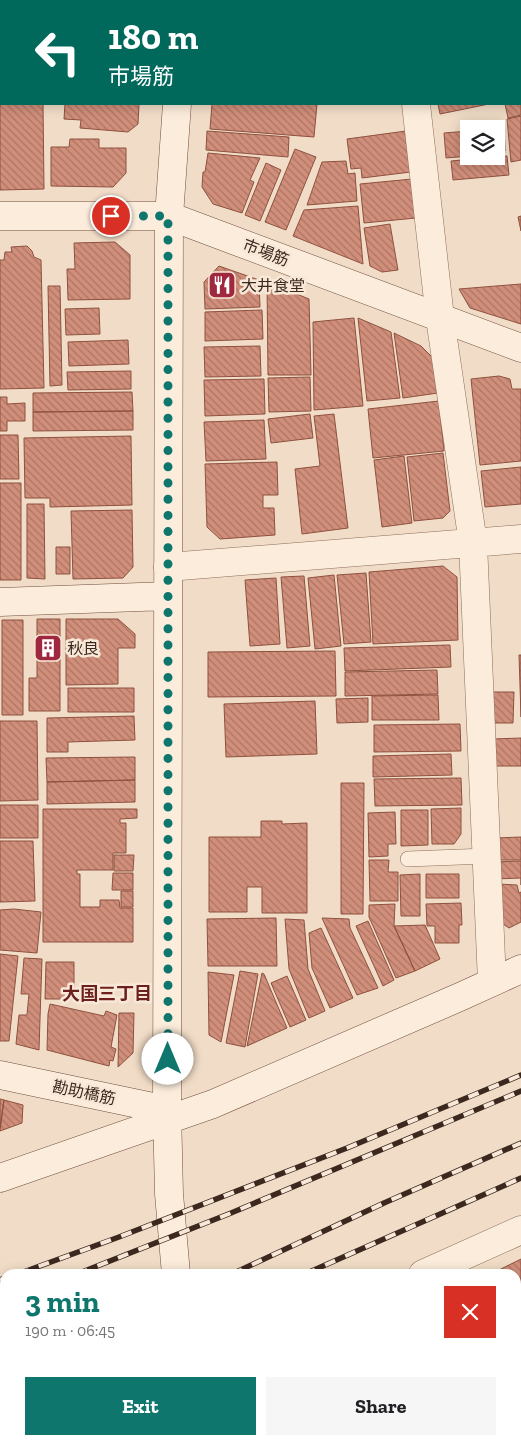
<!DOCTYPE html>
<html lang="en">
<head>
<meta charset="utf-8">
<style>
  :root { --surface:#fff; --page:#f6f6f6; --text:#202124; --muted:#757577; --accent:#0f766e }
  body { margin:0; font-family:"Zilla Slab","Noto Sans JP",serif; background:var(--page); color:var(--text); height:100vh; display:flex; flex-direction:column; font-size:19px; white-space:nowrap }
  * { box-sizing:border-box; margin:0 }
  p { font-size:16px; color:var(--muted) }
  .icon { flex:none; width:28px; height:28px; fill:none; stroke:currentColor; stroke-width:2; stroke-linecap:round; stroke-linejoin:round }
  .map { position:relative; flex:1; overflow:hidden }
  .panel { position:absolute; left:0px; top:1269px; width:521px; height:176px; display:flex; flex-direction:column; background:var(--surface); border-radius:15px 15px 0 0; box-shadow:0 2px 12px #0003 }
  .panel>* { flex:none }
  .banner { position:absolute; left:0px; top:0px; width:521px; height:105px; box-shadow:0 2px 12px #0003; background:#00695c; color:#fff; overflow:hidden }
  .tools { position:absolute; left:460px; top:120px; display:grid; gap:10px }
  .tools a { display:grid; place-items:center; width:45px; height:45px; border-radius:0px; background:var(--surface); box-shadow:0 2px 12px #0003; font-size:25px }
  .pin { position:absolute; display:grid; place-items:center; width:42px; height:42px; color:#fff; margin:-21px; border:2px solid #fff; border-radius:50%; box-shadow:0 1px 5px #0007 }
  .me { position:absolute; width:55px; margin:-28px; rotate:0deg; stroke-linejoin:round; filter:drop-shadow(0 0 4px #0008) }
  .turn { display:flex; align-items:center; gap:18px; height:105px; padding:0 25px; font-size:22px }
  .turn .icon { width:65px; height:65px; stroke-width:2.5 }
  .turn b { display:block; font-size:35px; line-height:42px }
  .round { display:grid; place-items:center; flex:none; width:52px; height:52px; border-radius:0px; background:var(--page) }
  .overview { display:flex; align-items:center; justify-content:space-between; height:85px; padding:0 25px }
  h1 { font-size:30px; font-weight:700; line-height:38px; color:var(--accent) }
  .button { display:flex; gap:10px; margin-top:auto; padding:10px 25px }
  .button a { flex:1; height:58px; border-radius:0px; background:var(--accent); color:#fff; font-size:20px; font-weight:700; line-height:58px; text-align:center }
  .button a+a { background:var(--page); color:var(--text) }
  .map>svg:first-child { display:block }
  .building { fill:url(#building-back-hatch); stroke:#8e513f }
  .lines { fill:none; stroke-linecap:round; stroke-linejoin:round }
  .lane-casing { stroke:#8e6d5b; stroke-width:16 }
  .street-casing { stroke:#8e6d5b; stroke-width:29 }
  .secondary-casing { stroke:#704e3e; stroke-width:29 }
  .lane { stroke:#fbecdb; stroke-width:15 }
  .street { stroke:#fbecdb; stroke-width:28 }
  .secondary { stroke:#fbecdb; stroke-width:28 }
  .rail-casing { stroke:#3d281f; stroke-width:5.5 }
  .rail { stroke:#f8e8d7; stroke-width:4; stroke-dasharray:11; stroke-linecap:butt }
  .route { stroke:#0f766e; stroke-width:9; stroke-dasharray:0 16.2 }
  .labels { text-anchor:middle; stroke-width:5; stroke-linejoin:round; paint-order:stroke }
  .street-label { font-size:16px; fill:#3d281f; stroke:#f8e8d7 }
  .poi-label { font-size:16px; fill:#3d281f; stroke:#f8e8d7; text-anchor:start }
  .neighbourhood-label { font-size:18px; font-weight:bold; fill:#6c1f1c; stroke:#f8e8d7 }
</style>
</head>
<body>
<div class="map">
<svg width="521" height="1444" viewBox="0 0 521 1444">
  <defs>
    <pattern id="building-back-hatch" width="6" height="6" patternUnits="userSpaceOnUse" patternTransform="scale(1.25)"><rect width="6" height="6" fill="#d18f7b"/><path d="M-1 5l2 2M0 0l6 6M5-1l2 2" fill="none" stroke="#ab7564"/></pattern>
  </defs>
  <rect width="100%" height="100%" fill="#f1ddc7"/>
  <path class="building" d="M97,0h46v1z
    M222,0h84v1h-84z
    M321,0h68v1h-68z
    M421,0h44l1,1h-45z
    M520,7h1l-1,32z
    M0,10h1v41h-1z
    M0,56h1v30h-1z
    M520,74l1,41 -13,3 -3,-14h15z
    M0,92l1,12h42l1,85 -44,1z
    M65,104h74l-1,20 -10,8 -48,-4 1,-8 -17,-1z
    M212,104h105l-3,33 -104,-8z
    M438,104h51l-49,10z
    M521,116v44l-10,2 -4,-43z
    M504,126l1,25h-9v-22h-6l-1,-2z
    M207,131l82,6 -1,20 -82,-7z
    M406,131l5,41 -49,6 -1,-10 -10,1 -4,-30z
    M469,131v25l-23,2 -2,-25z
    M70,139h29v9h27v25l-13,14 -62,-1v-39h18z
    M295,149l21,8 -30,73 -21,-8z
    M208,153l52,5 -10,22 4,2 -12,31 -29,-9 -11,-17 1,-15h2z
    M507,156l2,19 -56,5 -2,-19z
    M346,161l2,13 7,-1 2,28 -50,4 15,-43z
    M266,163l15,7 -21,51 -15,-6z
    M412,179l4,39 -52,5 -4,-39z
    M358,206l5,58 -70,-28 11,-26z
    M521,216v15l-3,-14z
    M390,224l8,46 -16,2 -12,-6 -6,-38z
    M115,242l15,13v44l-62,1 -1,-31h8l-1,-26z
    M27,246l5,5 2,6 7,3 3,128 -44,1v-129h4l1,-8h7l-1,-5z
    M219,266l40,14 1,27 -55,2 -1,-27z
    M267,282l42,17 2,76h-43z
    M521,284v40l-51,-16 -11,-19z
    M48,286h12l2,99 -12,1z
    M99,308l1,26 -34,1 -1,-26z
    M262,310l1,29 -58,2v-29z
    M354,318l9,88 -49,4 -1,-88z
    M358,318l33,14 9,66 -33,3z
    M394,333l27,13 12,12 5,35 -35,5z
    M128,340l1,24 -60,2 -1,-24z
    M260,346l1,30 -56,1 -1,-30z
    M131,371v18l-63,1 -1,-18z
    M499,376l11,3 2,10h9v72l-41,4 -9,-86z
    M310,377l1,34 -42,1 -1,-34z
    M264,379l1,35 -60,2 -1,-36z
    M132,392l1,19 -100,1v-19z
    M0,397h7v7l18,-1v18h-18v10h-7z
    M439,401l5,50 -71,7 -5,-49z
    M133,411v19l-100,1v-19z
    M310,414l3,24 -42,5 -3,-24z
    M334,414l14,114 -46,6 -7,-65 25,-3 -6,-50z
    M264,420l2,39 -60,2 -2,-39z
    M0,435h18l1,44h-19z
    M131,436l1,69 -82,2v-9h-25l-1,-60z
    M443,453l7,58 -7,7 -29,3 -7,-64z
    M404,456l8,67 -30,4 -8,-67z
    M277,462l1,33h-15v13h11l1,27 -55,4 -13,-12 -2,-63z
    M521,467v37l-36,3 -4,-36z
    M0,483h21v97h-21z
    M27,504h17l1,75 -18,-1z
    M132,510l1,57 -10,11 -50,1 -2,-68z
    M56,547h14v27h-14z
    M443,566l14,11 1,63 -85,4 -4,-72z
    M366,573l5,69 -27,2 -7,-69z
    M334,575l7,71 -26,3 -7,-71z
    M304,576l6,70 -23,2 -6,-71z
    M276,578l4,66 -30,2 -5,-66z
    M37,619h23v92h-31v-33h8z
    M66,619h52l17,15v14h-17v36l-52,1z
    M2,620h21v95h-21z
    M450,645l1,22 -106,4 -1,-23z
    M335,651l1,45 -128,1v-45z
    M519,655h2v62z
    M437,670l1,24 -93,2v-24z
    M68,688h66v24h-66z
    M493,692h21l-1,31h-20z
    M438,695l1,25h-67v-24z
    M368,698v24l-31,1 -1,-24z
    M315,701l2,53 -91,3 -2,-53z
    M134,716l1,24 -67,2v10h-21v-34z
    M0,721h37l1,79 -38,1z
    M460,724l1,27 -87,1v-27z
    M521,738v28h-27l-1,-27z
    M451,754l1,21 -79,2v-21z
    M135,757v23l-88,2 -1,-24z
    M461,778l1,27 -87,1 -1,-27z
    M135,780v22l-88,2v-22z
    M341,783h23l-1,131h-22z
    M0,805h38v33h-38z
    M461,808v26l-7,10h-22l-1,-35z
    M43,809h94v9l-17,1v4h6v30h-13v17h-36v4h3v33h20v-7h19l1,8h13v34h-90z
    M401,810h27v35l-27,1z
    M395,812l1,32h-8v12l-19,1 -1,-44z
    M261,821h21v3l25,-1v90h-45v-26h-15v25h-38v-75h52z
    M521,837v23h-26v-22z
    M0,841h33l2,60 -35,1z
    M114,855h20l-1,16h-19z
    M369,860h20l-1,12h10v29h-28z
    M521,861v24v-7l-26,1 -1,-17z
    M113,873h20v17h-21z
    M420,874v42h-19l-1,-41z
    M426,874h33v24h-33z
    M497,884l20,1 2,8 2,-1v30l-12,6 -12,-8z
    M121,891h12v16h-12z
    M461,903l1,22h-3v18h-24v-17h-8l-1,-22z
    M395,904l-1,22 21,45 -19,7 -27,-61v-12z
    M14,909l27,3 -4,41 -37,-3v-40z
    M276,918l1,48h-69l-1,-47z
    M322,918l27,1 1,9 28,60 -21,7z
    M285,919l19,1 4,49 17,42 -16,7 -20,-49z
    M368,921l26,59 -11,6 -27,-60z
    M425,925l15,34 -25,12 -21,-45z
    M321,928l32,70 -23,10 -18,-40 -3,-35z
    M0,954l18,2 -9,85h-9z
    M24,958l18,1 -3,91 -23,-6 3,-29h8l2,-21h-8z
    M46,962h28v37h-29z
    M240,971l18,3 -13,73 -19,-4z
    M208,972l26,3 -13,67 -12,-7z
    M262,973l2,1 23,54 -40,18z
    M287,976l19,44 -16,7 -19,-44z
    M50,1004l54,12 2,-5 11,4 -6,32 5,2 -3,12 -3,-1 -1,6 -62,-16 1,-36z
    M119,1013h15l-1,40 -15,14z
    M0,1099l4,1 -4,27z
    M4,1100l19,5 -1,18 -22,8z
    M521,1259v154l-5,2v-141h-25z
    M233,1440h234l-8,4h-224z"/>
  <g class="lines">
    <defs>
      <path id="lane" d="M408,859l79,-3"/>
      <path id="street" d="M405,0v1
        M416,104l24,214 33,225 19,439
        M168,567l353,-28
        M423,1274l98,-44
        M191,1440l1,4
        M28,1444l9,-4"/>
      <path id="secondary" d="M186,1v-1
        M0,216h169l352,132
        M0,602l168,-6
        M0,1075l167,35
        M0,1178l213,-74 249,-108 59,-27
        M176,1274l-7,-80 -2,-84 2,-894 8,-112"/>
    </defs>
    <use href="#lane" class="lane-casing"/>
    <use href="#street" class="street-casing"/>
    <use href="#secondary" class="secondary-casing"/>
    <use href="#lane" class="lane"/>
    <use href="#street" class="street"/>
    <use href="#secondary" class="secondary"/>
    <defs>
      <path id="rail" d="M18,1274l101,-37 228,-89 174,-73
        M77,1274l154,-61 290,-122
        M232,1274l152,-71 137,-60
        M305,1274l216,-96
        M0,1280l5,-2
        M0,1301l5,-2
        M0,1376l5,-2
        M0,1409l5,-2"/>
    </defs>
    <use href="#rail" class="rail-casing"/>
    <use href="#rail" class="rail"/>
  </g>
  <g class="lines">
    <path class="route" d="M111,216h57v843"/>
  </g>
  <defs>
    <symbol id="restaurant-square" viewBox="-11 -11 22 22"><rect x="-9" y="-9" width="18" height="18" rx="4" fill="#a0283e" stroke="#f8e8d7"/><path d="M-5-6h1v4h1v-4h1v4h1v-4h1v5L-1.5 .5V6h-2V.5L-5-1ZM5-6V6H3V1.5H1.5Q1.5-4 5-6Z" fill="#fff"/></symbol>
    <symbol id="building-square" viewBox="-11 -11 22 22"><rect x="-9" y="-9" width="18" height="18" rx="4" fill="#a0283e" stroke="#f8e8d7"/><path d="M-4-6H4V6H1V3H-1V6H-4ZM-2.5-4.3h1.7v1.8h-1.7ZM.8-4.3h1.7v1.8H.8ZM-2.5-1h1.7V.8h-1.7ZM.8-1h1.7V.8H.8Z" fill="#fff"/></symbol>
  </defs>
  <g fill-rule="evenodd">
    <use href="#restaurant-square" x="206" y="269" width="32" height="32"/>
    <use href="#building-square" x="32" y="632" width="32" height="32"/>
  </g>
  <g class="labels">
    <g class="street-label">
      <text transform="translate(266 252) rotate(21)" y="6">市場筋</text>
      <text transform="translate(84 1092) rotate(12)" y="6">勘助橋筋</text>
    </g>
    <g class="poi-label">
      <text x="241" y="291">大井食堂</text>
      <text x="67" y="654">秋良</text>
    </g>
    <g class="neighbourhood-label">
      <text x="107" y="1000">大国三丁目</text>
    </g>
  </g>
</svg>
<div class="tools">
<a><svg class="icon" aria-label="layers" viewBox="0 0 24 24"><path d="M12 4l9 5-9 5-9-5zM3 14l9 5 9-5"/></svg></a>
</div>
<div class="pin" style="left:111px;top:216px;background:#d93025"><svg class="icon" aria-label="arrive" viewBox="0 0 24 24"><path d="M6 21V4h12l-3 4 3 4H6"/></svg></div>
<svg class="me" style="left:168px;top:1059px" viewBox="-20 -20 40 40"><circle r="19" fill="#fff"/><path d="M0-13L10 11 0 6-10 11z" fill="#0f766e"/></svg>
<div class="banner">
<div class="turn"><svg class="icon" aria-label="left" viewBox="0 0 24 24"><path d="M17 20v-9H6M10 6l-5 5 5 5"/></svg><div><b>180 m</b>市場筋</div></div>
</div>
<section class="panel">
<div class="overview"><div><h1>3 min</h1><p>190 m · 06:45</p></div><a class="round" style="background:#d93025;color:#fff"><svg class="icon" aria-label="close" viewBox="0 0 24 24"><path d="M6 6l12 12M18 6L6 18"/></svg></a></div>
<div class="button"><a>Exit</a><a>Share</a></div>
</section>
</div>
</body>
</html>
